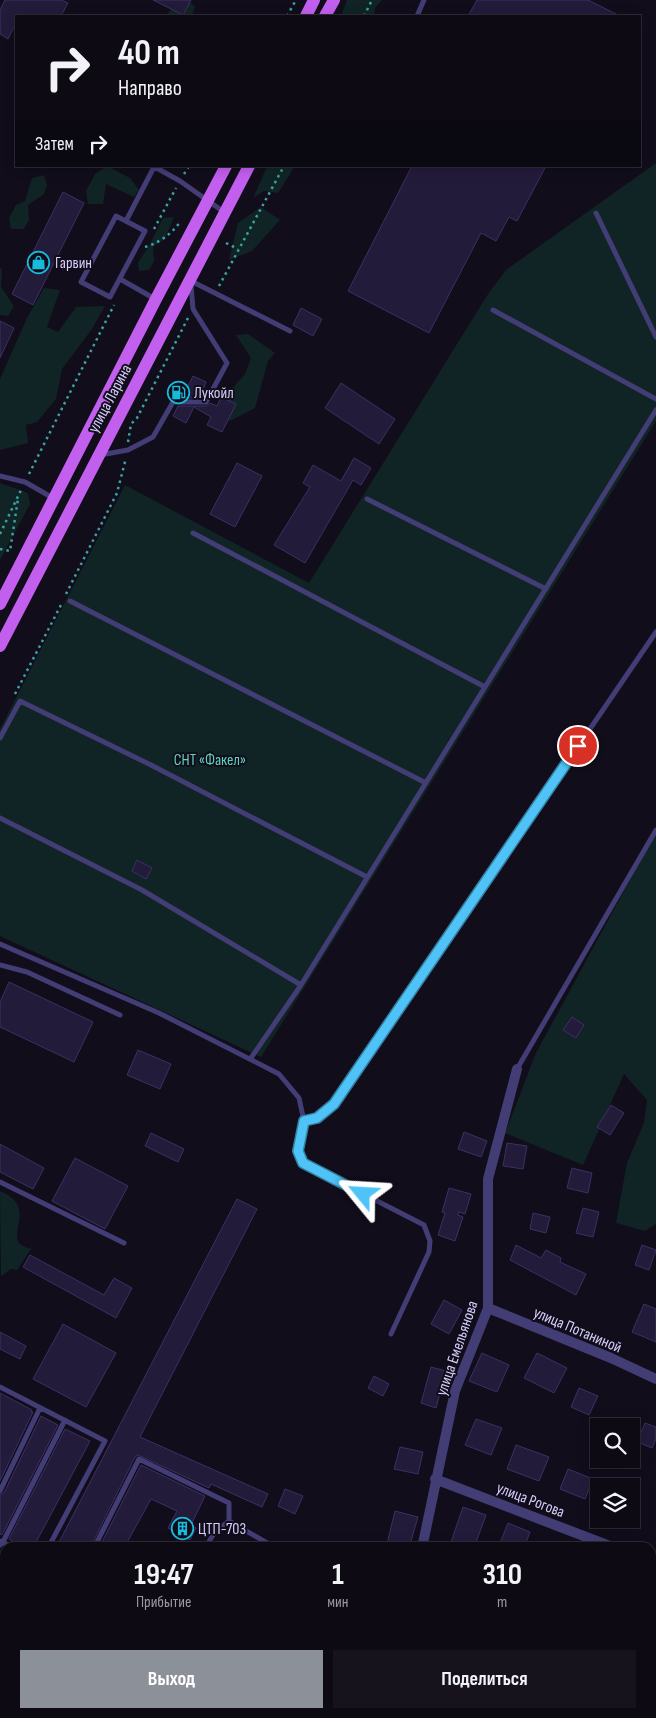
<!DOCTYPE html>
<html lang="ru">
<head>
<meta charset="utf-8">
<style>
  :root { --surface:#0d0a14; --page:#16131d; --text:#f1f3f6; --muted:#9a9aa0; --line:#2d2b34; --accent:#8c9099 }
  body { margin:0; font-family:"Sofia Sans Condensed",sans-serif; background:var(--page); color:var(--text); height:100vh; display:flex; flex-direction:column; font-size:19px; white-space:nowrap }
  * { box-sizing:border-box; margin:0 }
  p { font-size:16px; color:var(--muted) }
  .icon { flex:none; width:28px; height:28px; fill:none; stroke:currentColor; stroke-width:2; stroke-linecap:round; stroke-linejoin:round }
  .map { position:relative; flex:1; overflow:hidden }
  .sheet { position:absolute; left:0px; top:1542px; width:656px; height:176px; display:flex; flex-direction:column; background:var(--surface); border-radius:15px 15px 0 0; box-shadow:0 2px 12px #0003,0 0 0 1px var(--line) }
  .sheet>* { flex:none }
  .top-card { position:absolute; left:15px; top:15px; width:626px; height:152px; border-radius:0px; box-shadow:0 2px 12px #0003,0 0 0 1px var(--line); background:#0d0a14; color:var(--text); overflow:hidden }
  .buttons { position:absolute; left:590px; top:1418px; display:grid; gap:10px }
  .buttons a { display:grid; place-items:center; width:50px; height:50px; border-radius:0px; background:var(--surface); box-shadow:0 2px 12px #0003,0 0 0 1px var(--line); font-size:25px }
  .pin { position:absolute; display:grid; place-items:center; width:42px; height:42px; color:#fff; margin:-21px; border:2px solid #fff; border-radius:50%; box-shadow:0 1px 5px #0007 }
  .me { position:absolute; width:55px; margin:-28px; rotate:297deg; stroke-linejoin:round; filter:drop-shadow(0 0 4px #0008) }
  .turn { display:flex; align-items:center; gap:18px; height:105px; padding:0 20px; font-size:22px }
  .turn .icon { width:65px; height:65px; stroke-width:2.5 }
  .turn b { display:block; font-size:35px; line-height:42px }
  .then { display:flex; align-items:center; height:48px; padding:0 20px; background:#0003; gap:10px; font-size:19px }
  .eta { display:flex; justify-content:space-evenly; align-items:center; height:85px; text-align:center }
  .eta b { font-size:30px; font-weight:700; line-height:35px }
  .primary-button { display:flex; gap:10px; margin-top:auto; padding:10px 20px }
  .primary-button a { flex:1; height:58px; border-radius:0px; background:var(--accent); color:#fff; font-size:20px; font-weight:700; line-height:58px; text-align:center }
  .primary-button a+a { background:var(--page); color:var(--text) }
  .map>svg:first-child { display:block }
  .green { fill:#112425 }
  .building { fill:#231b3a; stroke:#3d3064 }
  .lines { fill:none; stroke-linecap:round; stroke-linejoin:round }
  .path { stroke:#39a2a2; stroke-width:2.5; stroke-dasharray:2.5 4; stroke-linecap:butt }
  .lane { stroke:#433d76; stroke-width:5 }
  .street { stroke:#433d76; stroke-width:10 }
  .primary { stroke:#c25fef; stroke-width:12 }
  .route-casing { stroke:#337fa1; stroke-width:12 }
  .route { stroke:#4fc3f7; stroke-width:9 }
  .labels { text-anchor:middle; stroke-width:4; stroke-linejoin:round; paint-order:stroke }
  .poi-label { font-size:16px; fill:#d5cdfa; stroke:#110d1b; text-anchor:start }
  .street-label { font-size:16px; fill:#d5cdfa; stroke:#110d1b }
  .park-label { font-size:16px; fill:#61d1bc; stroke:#110d1b }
</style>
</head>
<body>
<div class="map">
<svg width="656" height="1718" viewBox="0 0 656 1718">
  <rect width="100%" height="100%" fill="#110d1b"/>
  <path class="green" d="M180,0h8l7,7 -3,9h-24v-3z
    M347,0h35l-7,8 -1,8h-33z
    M656,163v258l-395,636 -261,-121v-207l125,-244 184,98 179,-289 18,-24z
    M107,166l23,12 9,12 -5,7 -28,-13 -3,20h-15l-2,-13 9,-17z
    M269,166h26l-17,27 -14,-2 -11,7 13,-29z
    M44,175l3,10 -3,9 -16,11 1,15 -5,9h-13l-2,-11 7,-13 9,-4 7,-23z
    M261,207l19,13 -28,31 -23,9 9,-37z
    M174,217l-9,22 -12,8 1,14 -5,9 -10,1 -1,-9 10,-14 15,-30z
    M0,268l2,1 -1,18 13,19 -6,10 -8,-1z
    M44,288l16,2 -13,37 11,5 18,-25 29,-1 -13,23 -30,40 -6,30 -19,23 -11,3 2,18 -28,7v-71l27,-61z
    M248,334l27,19 -7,8 -13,47 -25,13 -9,-20 24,-27 6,-16 -15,-23z
    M0,483l28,10 2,11 -30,56z
    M656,832v392l-11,7 -29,-8 11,-60 17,-40 3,-23 -23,-26 -41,91 -78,-32 31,-80z
    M0,1191c37,15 8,42 20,53 3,2 8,4 11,5l-14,21 -6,-1 -10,7z
    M0,1656l5,3v55h58v4h-63z"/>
  <path class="building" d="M5,0h56l7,3 -7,13h-45v7l-8,16 -8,-5v-24z
    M153,0h38l-8,15z
    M477,0h111l32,16h-152z
    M412,166h134l-29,55 -8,-4 -13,24 -15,-8 -52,100 -81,-42z
    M63,192l21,11 -51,102 -21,-11z
    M301,308l21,11 -9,17 -20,-11z
    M0,321l14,7 -14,30z
    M193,376l13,6 -6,16h-18z
    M341,383l54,36 -16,25 -54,-36z
    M221,397l15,7 -14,28 -15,-7 4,-8 -17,-10 -8,16 -13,-7 5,-10h28l4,-3 7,3z
    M354,458l17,10 -10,17 -8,-5 -48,83 -31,-18 36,-58 -7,-4 10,-18 28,16z
    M237,463l25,13 -27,51 -25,-13z
    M137,860l15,8 -6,11 -14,-8z
    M9,982l84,40 -19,40 -74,-35v-25z
    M572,1017l12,8 -8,13 -13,-8z
    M138,1050l33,14 -11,25 -33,-14z
    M611,1105l13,8 -14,22 -13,-8z
    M464,1132l23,9 -6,16 -23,-8z
    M151,1133l33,16 -6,13 -33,-16z
    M507,1143l20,3 -4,23 -20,-3z
    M0,1144l44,24 -11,21 -33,-17z
    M75,1158l53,28 -23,43 -53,-28z
    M572,1168l20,5 -4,20 -21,-5z
    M449,1188l22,6 -6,20 -6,-2 -1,3 5,2 -8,24 -17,-6 7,-22 -3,-1z
    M237,1199l20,10 -117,228 128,57 -6,13 -51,-23 -2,4 -71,-33 -3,2 -45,91h-34z
    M583,1208l16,4 -6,25 -17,-4z
    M533,1213l17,4 -4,16 -16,-4z
    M516,1245l25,13 5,-8 15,8 -1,4 26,12 -10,21 -66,-35z
    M642,1245l14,5 -7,20 -14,-5z
    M30,1255l74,40 10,-17 18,10 -16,30 -93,-51z
    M444,1300l18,10 -13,24 -18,-10z
    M644,1304l12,5v33l-24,-10z
    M63,1324l53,29 -30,54 -53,-28z
    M0,1332l26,14 -6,13 -20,-10z
    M482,1353l27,12 -12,27 -28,-11z
    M537,1353l30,15 -13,25 -30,-15z
    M431,1367l15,4 -10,37 -15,-5z
    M374,1376l15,8 -6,12 -15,-8z
    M579,1388l19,8 -9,19 -18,-8z
    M0,1393l32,17 -1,2h2l-33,69z
    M41,1416l17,9 -56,110 -2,-1v-39l4,-2z
    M476,1419l26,9 -11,27 -26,-10z
    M645,1423l11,4v12l-4,9 -15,-6z
    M65,1429l25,12 -57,107h-8l-16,-9z
    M516,1445l33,12 -10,24 -32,-12z
    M400,1447l23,5 -5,22 -24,-5z
    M141,1465l64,31 -14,29 5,3 -6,12 -22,-12 9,-17 -26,-12 -27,49h-25z
    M568,1469l25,10 -8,20 -25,-10z
    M285,1489l18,7 -8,18 -17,-8z
    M463,1507l23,8 -12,33h-7l-16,-6z
    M395,1511l23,6 -9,31h-23z
    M508,1523l22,9 -6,16h-26z"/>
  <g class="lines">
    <path class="path" d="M287,16l9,-16
      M364,16l8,-16
      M184,174l5,-8
      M154,229l22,-41
      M226,243l12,6
      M145,247c16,-5 26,-13 36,-26
      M219,286l65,-120
      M128,442l3,-18 6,-6 52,-102
      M29,474l85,-169
      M0,534l21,-44
      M0,549l10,2 8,-52
      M66,594l51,-101 9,-35
      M15,694l47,-91
      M287,1714l8,4
      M273,1718l1,-4
      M393,1718l3,-4"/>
    <path class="lane" d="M417,16l7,-16
      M153,166l27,15 44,31
      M596,213l60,124
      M116,216l29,15 -35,66 -29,-15z
      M126,221l28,-54
      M120,279l35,20
      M191,281l99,50
      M493,310l163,89
      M100,455l28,-5 25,-13 20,-35h33l21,-39 -34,-54 -2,-24
      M0,476l25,6 28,16
      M367,499l179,90
      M193,533l292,154
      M70,601l356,182
      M0,738l20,-37 131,64 216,112
      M0,818l142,72 159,95
      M0,944l159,69 120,61 20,24 5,23 -6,30 5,12 121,62 6,16 -1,11 -38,82
      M0,965l27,7 93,43
      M251,1058l50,-73 355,-575
      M517,1069l139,-239
      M304,1121l13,-3 17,-13 322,-473
      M0,1182l124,61
      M0,1387l105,54 -57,107
      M0,1491l40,-83
      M0,1541l14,7
      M0,1545l3,-3 62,-122
      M94,1548l45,-89 90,44v18
      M205,1548l10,-16 14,-11 47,27
      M0,1587l5,2
      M0,1613l5,3
      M148,1714l8,4
      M79,1718l2,-4
      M320,1718l3,-4"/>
    <path class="street" d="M488,1308l123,50 45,21
      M435,1479l180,69
      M422,1548l33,-157 33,-83v-129l29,-110
      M651,1561l5,2
      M552,1714l11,4
      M411,1718l2,-4"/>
    <path class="primary" d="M306,16l8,-16
      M325,16l9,-16
      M0,604l156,-305 70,-133
      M0,646c82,-160 167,-319 249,-480"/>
  </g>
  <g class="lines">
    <defs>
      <path id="route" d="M363,1194l-60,-31 -5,-12 6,-30 13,-3 17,-14 244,-358"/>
    </defs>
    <use href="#route" class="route-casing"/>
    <use href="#route" class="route"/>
  </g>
  <defs>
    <symbol id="shop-ring" viewBox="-11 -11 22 22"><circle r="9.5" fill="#110d1b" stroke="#17bcdc" stroke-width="1.5"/><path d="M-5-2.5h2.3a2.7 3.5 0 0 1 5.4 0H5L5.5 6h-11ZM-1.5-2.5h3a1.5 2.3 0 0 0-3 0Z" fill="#17bcdc"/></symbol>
    <symbol id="fuel-ring" viewBox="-11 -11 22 22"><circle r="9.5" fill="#110d1b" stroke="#17bcdc" stroke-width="1.5"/><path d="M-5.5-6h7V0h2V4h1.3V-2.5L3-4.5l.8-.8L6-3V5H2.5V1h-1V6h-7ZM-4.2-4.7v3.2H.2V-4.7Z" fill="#17bcdc"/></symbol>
    <symbol id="building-ring" viewBox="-11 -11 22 22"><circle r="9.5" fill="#110d1b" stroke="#17bcdc" stroke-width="1.5"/><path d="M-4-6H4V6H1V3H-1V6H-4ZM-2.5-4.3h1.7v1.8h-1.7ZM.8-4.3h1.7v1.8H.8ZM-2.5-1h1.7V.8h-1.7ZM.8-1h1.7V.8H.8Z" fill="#17bcdc"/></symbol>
  </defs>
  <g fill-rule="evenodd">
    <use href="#shop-ring" x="26" y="250" width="25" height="25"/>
    <use href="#fuel-ring" x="166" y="380" width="25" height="25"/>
    <use href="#building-ring" x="170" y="1516" width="25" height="25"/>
  </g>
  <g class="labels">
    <g class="poi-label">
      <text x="55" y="268">Гарвин</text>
      <text x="194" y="398">Лукойл</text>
      <text x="198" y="1534">ЦТП-703</text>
    </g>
    <g class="street-label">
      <text transform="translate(109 398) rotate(-62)" y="6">улица Ларина</text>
      <text transform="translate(578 1329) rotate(23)" y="6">улица Потаниной</text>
      <text transform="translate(456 1348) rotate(-71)" y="6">улица Емельянова</text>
      <text transform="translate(531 1499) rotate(21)" y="6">улица Рогова</text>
    </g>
    <g class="park-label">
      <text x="210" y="765">СНТ «Факел»</text>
    </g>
  </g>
</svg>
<div class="buttons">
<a><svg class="icon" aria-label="search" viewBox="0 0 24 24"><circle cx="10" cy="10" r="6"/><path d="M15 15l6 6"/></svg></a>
<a><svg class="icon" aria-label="layers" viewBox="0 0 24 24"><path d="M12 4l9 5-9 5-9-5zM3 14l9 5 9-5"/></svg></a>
</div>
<div class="pin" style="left:578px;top:746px;background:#d93025"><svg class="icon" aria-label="arrive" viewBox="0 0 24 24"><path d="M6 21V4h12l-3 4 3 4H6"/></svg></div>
<svg class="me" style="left:363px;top:1194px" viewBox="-20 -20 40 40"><path d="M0-17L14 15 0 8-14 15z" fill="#4fc3f7" stroke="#fff" stroke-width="4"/></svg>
<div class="top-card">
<div class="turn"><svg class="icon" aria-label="right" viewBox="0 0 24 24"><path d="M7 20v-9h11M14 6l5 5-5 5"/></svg><div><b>40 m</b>Направо</div></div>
<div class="then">Затем<svg class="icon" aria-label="right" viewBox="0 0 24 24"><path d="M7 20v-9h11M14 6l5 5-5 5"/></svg></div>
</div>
<section class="sheet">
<div class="eta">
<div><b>19:47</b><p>Прибытие</p></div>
<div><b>1</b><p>мин</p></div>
<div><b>310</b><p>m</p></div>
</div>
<div class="primary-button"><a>Выход</a><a>Поделиться</a></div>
</section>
</div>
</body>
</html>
